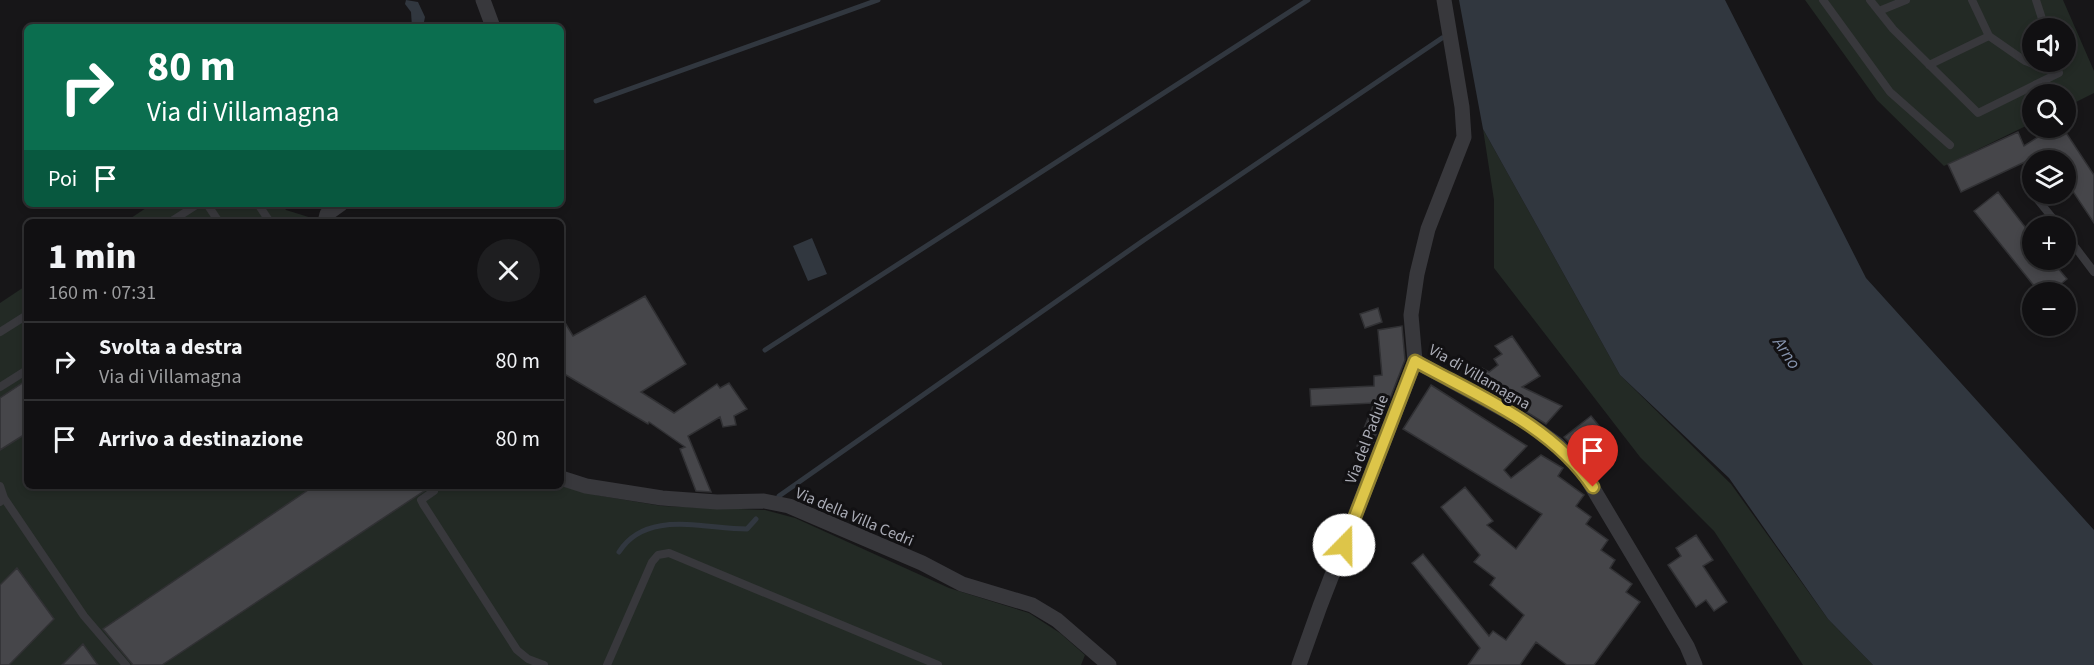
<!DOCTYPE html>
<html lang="it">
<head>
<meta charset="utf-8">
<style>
  :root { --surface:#111012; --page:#1e1e20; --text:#f1f3f6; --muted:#9c9d9f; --line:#303032 }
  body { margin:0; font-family:"Source Sans 3",sans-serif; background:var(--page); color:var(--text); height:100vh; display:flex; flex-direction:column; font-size:22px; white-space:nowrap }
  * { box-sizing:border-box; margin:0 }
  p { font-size:20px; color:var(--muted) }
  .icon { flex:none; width:33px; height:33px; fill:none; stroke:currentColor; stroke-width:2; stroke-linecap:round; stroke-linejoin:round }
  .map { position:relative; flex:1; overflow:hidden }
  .details { position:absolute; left:24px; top:219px; width:540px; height:270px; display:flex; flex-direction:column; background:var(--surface); border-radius:9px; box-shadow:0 3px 9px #0003,0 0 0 2px var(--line) }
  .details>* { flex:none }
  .top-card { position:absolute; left:24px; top:24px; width:540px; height:183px; border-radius:9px; box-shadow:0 3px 9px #0003,0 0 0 2px var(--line); background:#0b6e4f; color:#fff; overflow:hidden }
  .controls { position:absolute; left:2022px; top:18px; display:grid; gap:12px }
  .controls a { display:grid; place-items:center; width:54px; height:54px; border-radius:50%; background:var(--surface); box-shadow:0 3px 9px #0003,0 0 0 2px var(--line); font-size:30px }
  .pin { position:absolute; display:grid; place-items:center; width:51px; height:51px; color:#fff; margin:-62px -26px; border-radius:50% 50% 50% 0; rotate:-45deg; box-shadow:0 0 6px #0007 }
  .pin .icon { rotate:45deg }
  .me { position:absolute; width:66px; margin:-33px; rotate:22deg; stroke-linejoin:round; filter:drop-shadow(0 0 4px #0008) }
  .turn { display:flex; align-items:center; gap:21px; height:126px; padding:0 24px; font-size:27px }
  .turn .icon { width:78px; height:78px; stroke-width:2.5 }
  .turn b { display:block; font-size:42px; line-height:51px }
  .then { display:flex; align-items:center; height:57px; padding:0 24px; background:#0003; gap:12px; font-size:22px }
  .round { display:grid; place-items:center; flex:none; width:63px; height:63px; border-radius:32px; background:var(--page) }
  .overview { display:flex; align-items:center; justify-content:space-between; height:102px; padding:0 24px }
  h1 { font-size:36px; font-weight:800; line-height:45px }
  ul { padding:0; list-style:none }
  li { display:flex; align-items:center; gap:18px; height:78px; padding:0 24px; border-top:2px solid var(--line) }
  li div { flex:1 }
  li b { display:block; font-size:22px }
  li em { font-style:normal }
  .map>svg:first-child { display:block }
  .green { fill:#232a25; fill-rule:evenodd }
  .water { fill:#31373f }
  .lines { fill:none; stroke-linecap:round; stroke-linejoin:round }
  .stream { stroke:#31373f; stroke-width:5 }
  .building { fill:#46464a; stroke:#313134; stroke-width:1.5 }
  .lane { stroke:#38383c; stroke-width:8 }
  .street { stroke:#38383c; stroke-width:15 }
  .route-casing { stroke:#90802f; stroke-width:15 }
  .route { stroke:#ddc549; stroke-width:10 }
  .labels { text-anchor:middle; stroke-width:6; stroke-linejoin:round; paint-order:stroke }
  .street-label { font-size:16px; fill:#aaacb6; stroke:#121113 }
  .water-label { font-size:18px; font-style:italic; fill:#8593ad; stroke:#121113 }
</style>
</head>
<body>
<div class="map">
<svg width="2094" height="665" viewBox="0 0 2094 665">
  <rect width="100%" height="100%" fill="#171618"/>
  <path class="green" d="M1805,0h258l31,71v22l-28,14v-13h-34v29l-88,43 -67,-66zM2032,28h34v34h-34z
    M1483,129l137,246 111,109 97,135 45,46h-70l-89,-134 -74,-74 -146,-189v-68z
    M152,204h130l4,6 29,9 1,3h-191z
    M27,285v201l534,-1 35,10 66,11 103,4 30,8 154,70 80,25 31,20 25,22 -4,10h-1081v-362z"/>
  <path class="water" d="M406,0l12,2 7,15 -2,10h-11l-1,-15 -6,-8z
    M1459,0h266l141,278 228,252v135h-221l-45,-46 -99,-141 -109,-103 -137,-246z
    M812,238l15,36 -19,7 -15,-35z"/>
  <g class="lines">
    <path class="stream" d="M596,101l282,-101
      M765,350l543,-350
      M779,496l365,-256 298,-202
      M619,552c27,-43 85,-23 128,-23l9,-10"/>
  </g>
  <path class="building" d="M2052,128h11l31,47v48l-28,-42v-21h-14l-6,-8 -85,40 -13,-28 70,-32 6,14z
    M1998,192l34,44v24h19l16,19 -16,13h-12l-65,-81z
    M645,296l41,68 -45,28 33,21 43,-29 3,4 9,-5 18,26 -13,7 2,9 -13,2 -3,-10 -32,19 23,56 -15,-1 -16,-42 5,-2 -36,-25 -1,2 -87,-52v-56l12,20z
    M1378,308l4,14 -17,6 -5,-14z
    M1402,326l3,34 -35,90 -13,-4 17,-43 -63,3 -1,-17 64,-3v-10l8,-1 -4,-45z
    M1512,336l28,40 -18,11 40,19 -16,18 -39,-24 2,-4 -32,-19 5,-9 7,4 9,-7 -4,-6 8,-5 -7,-8z
    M27,380v53l-27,17v-52z
    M1431,385l96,61 -23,24 7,8 30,-23 22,13 -5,8 26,19 -8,11 15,11 -5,7 22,16 -7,10 14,10 -5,8 22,16 -6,8 14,10 -46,63h-27l-31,-23 -16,23h-52l12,-17 -68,-85 11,-9 66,82 4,-5 13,9 18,-25 -34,-30 5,-7 -21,-16 6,-7 -39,-48 24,-20 28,34 -6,4 29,24 26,-35 -139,-85z
    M1591,416l14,17 -26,20 -15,-16z
    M314,486h112l1,3 -265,176h-29l-30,-36z
    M1696,535l17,25 -10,6 24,36 -13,9 -8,-11 -10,7 -28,-42 13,-9 -5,-8z
    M17,568l37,51 -45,46h-9v-80z
    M83,644l15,21h-36z"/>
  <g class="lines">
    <path class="lane" d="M1823,0l67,92 60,53
      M1870,0l23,29 85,84 81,-40 -4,-11
      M1972,0l17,36 36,25 34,12
      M2036,0l9,28
      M1879,11l27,-11
      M1929,65l60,-29
      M2033,194l26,32
      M207,204l12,18
      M258,204l12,18
      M170,222l28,-18
      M2066,235l28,37
      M0,332l27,-17
      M0,387l27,-17
      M0,486l4,12
      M432,486l2,5 -13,9 2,4 94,146 11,9 16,6
      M0,502l4,-4 80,118 42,49
      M607,665l45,-103 6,-7 11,-2 269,112"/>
    <path class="street" d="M483,0l10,27
      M325,222l2,-8 14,-10
      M1415,361l111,61 31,22 25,26 105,176 8,19
      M561,478l25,8 76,12 55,4 47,-1 25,5 133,57 40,21 70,21 25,15 52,45
      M1299,665l21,-59 95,-245 -4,-46 6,-41 11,-45 36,-92 -2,-30 -18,-107"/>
  </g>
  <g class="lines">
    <defs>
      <path id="route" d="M1344,545l71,-184c63,35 137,64 178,126"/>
    </defs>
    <use href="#route" class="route-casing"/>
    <use href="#route" class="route"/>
  </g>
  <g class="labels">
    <g class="street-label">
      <text transform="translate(1480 376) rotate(30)" y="6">Via di Villamagna</text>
      <text transform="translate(1366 439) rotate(-69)" y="6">Via del Padule</text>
      <text transform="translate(855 516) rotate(23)" y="6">Via della Villa Cedri</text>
    </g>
    <g class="water-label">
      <text transform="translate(1787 353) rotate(56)" y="6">Arno</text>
    </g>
  </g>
</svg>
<div class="controls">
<a><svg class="icon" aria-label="sound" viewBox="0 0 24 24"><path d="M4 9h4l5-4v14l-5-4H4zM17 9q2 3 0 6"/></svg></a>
<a><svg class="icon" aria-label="search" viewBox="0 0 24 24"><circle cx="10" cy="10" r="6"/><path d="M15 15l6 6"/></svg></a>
<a><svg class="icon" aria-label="layers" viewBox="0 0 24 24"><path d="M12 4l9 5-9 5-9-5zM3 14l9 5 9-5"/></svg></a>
<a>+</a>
<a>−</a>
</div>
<div class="pin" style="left:1593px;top:487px;background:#d93025"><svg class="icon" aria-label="arrive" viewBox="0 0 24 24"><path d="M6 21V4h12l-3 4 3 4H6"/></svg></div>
<svg class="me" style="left:1344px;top:545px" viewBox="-20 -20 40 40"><circle r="19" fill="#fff"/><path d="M0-13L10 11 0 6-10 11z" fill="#ddc549"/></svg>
<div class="top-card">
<div class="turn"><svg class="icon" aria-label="right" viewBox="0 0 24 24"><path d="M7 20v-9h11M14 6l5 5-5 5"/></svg><div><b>80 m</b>Via di Villamagna</div></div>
<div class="then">Poi<svg class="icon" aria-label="arrive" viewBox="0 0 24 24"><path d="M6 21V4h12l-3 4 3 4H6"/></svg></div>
</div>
<section class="details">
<div class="overview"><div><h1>1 min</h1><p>160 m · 07:31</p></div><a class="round"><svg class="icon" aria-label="close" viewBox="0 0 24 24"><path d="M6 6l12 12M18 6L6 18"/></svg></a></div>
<ul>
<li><svg class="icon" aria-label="right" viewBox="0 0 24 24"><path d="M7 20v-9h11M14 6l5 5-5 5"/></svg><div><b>Svolta a destra</b><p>Via di Villamagna</p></div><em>80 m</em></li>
<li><svg class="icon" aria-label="arrive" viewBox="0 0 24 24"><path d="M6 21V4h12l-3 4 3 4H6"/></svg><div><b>Arrivo a destinazione</b></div><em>80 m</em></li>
</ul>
</section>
</div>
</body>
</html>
